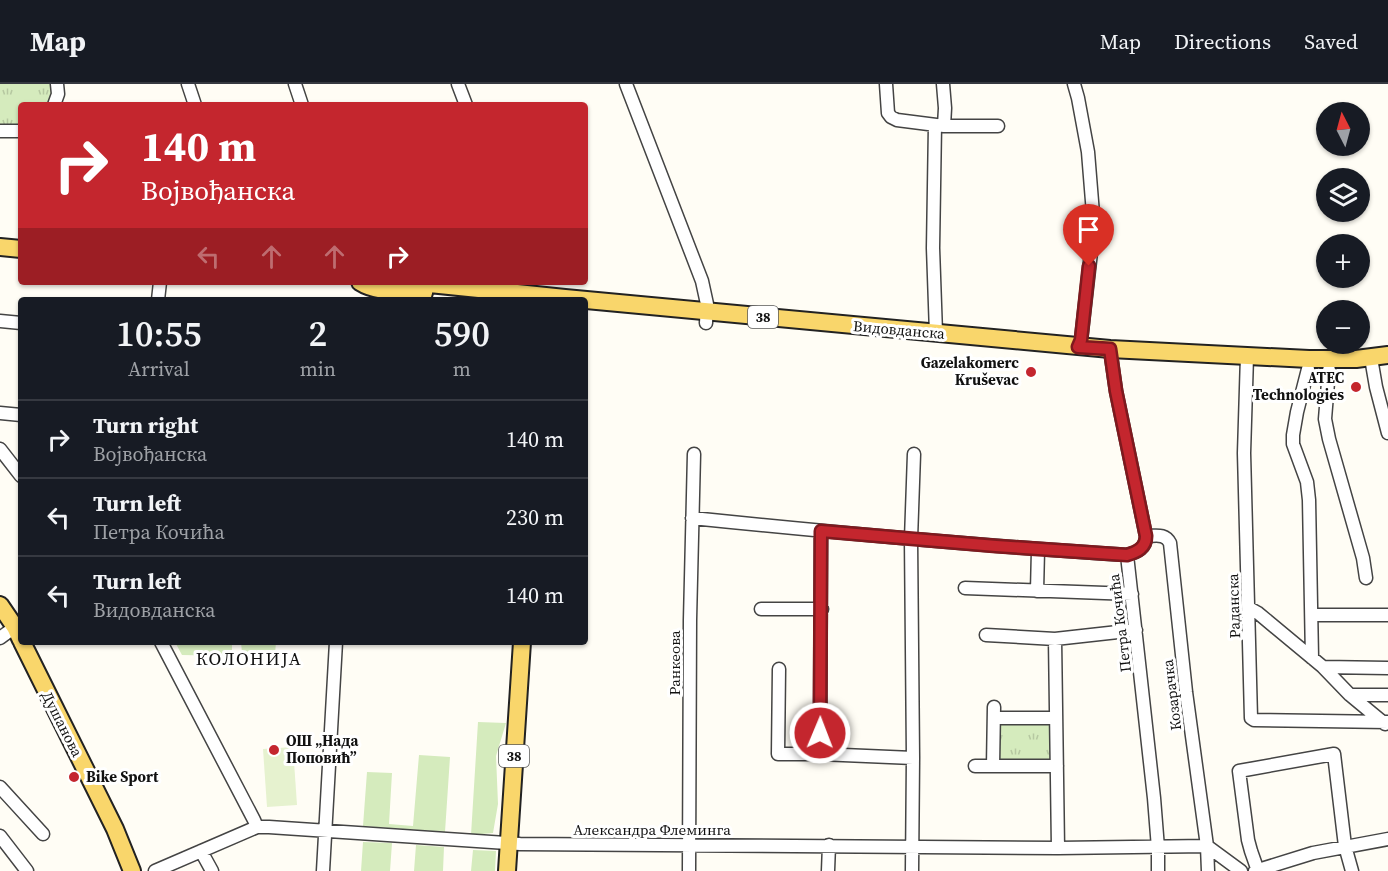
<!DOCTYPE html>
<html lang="en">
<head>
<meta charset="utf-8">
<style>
  :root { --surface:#171b24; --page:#242831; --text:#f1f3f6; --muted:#9ea1a6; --line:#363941 }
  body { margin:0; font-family:"Source Serif 4",serif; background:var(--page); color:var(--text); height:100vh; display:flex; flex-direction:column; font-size:22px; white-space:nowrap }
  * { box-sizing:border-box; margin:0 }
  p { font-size:20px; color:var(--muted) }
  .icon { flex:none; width:33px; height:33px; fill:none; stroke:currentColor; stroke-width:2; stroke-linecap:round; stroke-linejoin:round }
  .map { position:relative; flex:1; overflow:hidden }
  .details { position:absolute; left:18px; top:213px; width:570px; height:348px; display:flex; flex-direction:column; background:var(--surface); border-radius:6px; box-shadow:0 2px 4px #0004 }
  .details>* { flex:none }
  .top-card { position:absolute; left:18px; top:18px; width:570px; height:183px; border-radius:6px; box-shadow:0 2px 4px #0004; background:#c4262e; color:#fff; overflow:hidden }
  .needle { width:39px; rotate:354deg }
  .controls { position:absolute; left:1316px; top:18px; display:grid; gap:12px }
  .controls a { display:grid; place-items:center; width:54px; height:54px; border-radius:50%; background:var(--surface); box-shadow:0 2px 4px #0004; font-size:30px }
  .pin { position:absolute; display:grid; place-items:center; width:51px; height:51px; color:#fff; margin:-62px -26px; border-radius:50% 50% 50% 0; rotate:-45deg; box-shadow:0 0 6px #0007 }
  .pin .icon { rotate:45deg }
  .me { position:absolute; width:66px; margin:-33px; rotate:1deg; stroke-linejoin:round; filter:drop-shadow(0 0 4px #0008) }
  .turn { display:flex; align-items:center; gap:21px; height:126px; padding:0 24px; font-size:27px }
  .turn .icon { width:78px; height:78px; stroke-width:2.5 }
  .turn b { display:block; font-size:42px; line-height:51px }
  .lanes { display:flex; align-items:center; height:57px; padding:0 24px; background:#0003; justify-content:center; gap:30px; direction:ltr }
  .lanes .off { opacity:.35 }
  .eta { display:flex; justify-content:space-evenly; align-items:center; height:102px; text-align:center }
  .eta b { font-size:36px; font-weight:600; line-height:42px }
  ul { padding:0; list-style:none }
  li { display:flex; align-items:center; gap:18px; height:78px; padding:0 24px; border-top:2px solid var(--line) }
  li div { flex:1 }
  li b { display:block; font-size:22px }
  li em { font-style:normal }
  header { display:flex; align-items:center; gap:36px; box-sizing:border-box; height:84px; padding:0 30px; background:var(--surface); border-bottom:2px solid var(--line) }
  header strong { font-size:28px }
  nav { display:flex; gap:33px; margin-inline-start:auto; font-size:21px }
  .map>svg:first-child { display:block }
  .grass { fill:#d5ebbd }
  .park { fill:url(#park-tufts) }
  .pitch { fill:#e6f2cf }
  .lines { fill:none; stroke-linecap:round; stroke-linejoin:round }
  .minor-casing { stroke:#444; stroke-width:15 }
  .major-casing { stroke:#222; stroke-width:20 }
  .minor { stroke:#fff; stroke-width:12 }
  .major { stroke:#f9d66b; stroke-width:16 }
  .route-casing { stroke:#7f191e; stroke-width:15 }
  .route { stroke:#c4262e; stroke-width:10 }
  .poi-dot { fill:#c4262e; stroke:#fff; stroke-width:2 }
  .labels { text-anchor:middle; stroke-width:6; stroke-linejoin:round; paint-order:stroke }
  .shield { fill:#fff; stroke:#585858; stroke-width:1.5 }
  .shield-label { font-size:14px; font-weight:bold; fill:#111 }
  .street-label { font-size:15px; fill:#111; stroke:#fff }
  .poi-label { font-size:15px; font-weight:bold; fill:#111; stroke:#fff; text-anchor:end }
  .quarter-label { font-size:18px; letter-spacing:1.5px; fill:#111; stroke:#fff }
</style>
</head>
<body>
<header>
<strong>Map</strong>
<nav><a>Map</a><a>Directions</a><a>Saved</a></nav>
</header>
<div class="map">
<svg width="1388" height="787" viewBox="0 0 1388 787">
  <defs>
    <pattern id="park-tufts" width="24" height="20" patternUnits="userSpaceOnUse" patternTransform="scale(1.5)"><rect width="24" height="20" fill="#d5ebbd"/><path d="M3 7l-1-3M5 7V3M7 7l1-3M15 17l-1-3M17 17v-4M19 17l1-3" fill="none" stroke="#b6c8a1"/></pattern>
  </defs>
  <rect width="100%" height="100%" fill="#fffdf5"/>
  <path class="grass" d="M175,558h57v14l-50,-1z
    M241,558h35l-1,12 -33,-1z
    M478,638l28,1 -10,33 2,48 -5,29 -22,2z
    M419,671l31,2 -5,75 -82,-6 4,-54 25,1 -3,51 24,2z
    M363,758l29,1 -2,28h-29z
    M416,761l28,2 -1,24h-29z
    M473,766l23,1 -1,20h-24z"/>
  <path class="park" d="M0,0h53l-2,21h-30v22h-21z
    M998,638l53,1v40l-54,-1z"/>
  <path class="pitch" d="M293,663l4,58 -30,2 -4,-58z"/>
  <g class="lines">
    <defs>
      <path id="minor" d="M188,0l7,21
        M295,0l7,21
        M458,0l8,21
        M626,0l76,197 5,23 -1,19
        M886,0l2,29 3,4 6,3 47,6h54
        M943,0l2,24 -1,18
        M1074,0l4,14 10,54 6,74 -13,114 -3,7
        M54,21l4,-11 -1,-10
        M935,41l-2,123 3,85
        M0,47h21
        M158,216l2,-18
        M0,237l21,2
        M1247,272l-3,97 7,265 3,2 134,2
        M1371,274l5,29 12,46
        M1308,285l-11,43 -4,23v9l14,38 2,18 3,158
        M1329,286l-4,49 4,20 34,119 3,20
        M0,329l21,2
        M0,365l21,27
        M692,434c145,15 290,28 435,37 11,-3 19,-7 19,-19l-30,-145 -6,-42
        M1146,452c10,0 19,-3 24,7l16,149 21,154 1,25
        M1127,471l27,243 4,50v23
        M965,504l167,6
        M1037,507l1,-41
        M1249,524l9,5 65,54 27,28 35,29
        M761,525h61
        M1312,531h76
        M986,551l69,4 81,-9
        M0,554l15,-11
        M1055,555l3,209
        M161,558l93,178 3,7
        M1323,583l65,1
        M779,585l-1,85h42l93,4
        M1350,611h38
        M994,634h62
        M820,670l1,-223
        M975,682h82
        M993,682l1,-59
        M0,703l43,47
        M0,752l27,35
        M201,767l11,20
        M155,787l102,-44h12l251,17 538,4 149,-2 34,25
        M323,787l13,-229
        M689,787l1,-251 4,-166
        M828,787l1,-26
        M912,787l1,-113 -2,-219 3,-85
        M1255,787l58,-18 75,-14
        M1258,787l-7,-20 -3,-11 -9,-69 95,-17 11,92 7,25"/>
      <path id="major" d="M0,163l21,2
        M360,198c17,11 44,9 64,11
        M410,198l155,16 545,51 199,10h47l32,-4
        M0,521l15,22 6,13
        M22,558l93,187 17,42
        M507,787l15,-229"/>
    </defs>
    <use href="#minor" class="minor-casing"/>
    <use href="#major" class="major-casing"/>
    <use href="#minor" class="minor"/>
    <use href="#major" class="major"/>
  </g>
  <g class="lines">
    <defs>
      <path id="route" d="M820,649l1,-202 175,15 131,9c10,-3 19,-7 19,-19l-30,-145 -6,-42 -32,-2 3,-7 8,-74"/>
    </defs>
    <use href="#route" class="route-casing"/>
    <use href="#route" class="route"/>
  </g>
  <g class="poi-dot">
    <circle cx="1031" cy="288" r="6"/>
    <circle cx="1356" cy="303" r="6"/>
    <circle cx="274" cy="666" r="6"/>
    <circle cx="74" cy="693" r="6"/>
  </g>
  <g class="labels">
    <g class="shield">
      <rect x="748" y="222" width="30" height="22" rx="4.5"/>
      <rect x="499" y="661" width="30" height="22" rx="4.5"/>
    </g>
    <g class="shield-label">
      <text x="763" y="238">38</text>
      <text x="514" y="677">38</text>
    </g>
    <g class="street-label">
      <text transform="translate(899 246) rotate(5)" y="5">Видовданска</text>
      <text transform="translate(1234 522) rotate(-92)" y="5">Раданска</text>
      <text transform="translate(1120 539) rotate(-97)" y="5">Петра Кочића</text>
      <text transform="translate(675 579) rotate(-90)" y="5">Ранкеова</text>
      <text transform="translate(1172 611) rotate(-97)" y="5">Козарачка</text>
      <text transform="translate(62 640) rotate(63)" y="5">Душанова</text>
      <text x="652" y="751">Александра Флеминга</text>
    </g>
    <g class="poi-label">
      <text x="1019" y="284">Gazelakomerc<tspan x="1019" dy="17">Kruševac</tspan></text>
      <text x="1344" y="299">ATEC<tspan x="1344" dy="17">Technologies</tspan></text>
      <text x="286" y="662" text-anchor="start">ОШ „Нада<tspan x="286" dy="17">Поповић”</tspan></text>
      <text x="86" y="698" text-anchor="start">Bike Sport</text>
    </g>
    <g class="quarter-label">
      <text x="249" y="581">КОЛОНИЈА</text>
    </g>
  </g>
</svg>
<div class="controls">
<a><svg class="needle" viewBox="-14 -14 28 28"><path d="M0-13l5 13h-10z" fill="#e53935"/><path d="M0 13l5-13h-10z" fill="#9ea1a6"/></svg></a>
<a><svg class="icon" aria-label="layers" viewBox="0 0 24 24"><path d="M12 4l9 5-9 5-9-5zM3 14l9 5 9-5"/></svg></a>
<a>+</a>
<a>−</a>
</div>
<div class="pin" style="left:1089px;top:182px;background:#d93025"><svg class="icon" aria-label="arrive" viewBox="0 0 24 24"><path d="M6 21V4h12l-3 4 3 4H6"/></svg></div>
<svg class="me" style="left:820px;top:649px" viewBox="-20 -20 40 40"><circle r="17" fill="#c4262e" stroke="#fff" stroke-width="3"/><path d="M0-11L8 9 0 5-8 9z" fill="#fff"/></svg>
<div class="top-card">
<div class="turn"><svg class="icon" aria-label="right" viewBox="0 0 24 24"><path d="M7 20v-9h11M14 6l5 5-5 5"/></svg><div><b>140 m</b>Војвођанска</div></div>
<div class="lanes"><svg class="icon off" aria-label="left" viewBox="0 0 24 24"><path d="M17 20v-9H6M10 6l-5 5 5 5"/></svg><svg class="icon off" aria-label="ahead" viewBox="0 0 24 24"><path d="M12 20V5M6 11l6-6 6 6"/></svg><svg class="icon off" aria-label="ahead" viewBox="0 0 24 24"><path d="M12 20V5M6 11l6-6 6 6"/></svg><svg class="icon" aria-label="right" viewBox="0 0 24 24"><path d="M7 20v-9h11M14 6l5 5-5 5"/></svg></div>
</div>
<section class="details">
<div class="eta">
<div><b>10:55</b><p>Arrival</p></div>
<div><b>2</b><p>min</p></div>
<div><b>590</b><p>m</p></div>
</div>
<ul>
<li><svg class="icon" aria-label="right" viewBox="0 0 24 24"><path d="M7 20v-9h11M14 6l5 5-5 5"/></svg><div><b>Turn right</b><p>Војвођанска</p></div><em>140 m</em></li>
<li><svg class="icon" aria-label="left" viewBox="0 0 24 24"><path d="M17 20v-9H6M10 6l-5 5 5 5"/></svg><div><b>Turn left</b><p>Петра Кочића</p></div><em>230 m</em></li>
<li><svg class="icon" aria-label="left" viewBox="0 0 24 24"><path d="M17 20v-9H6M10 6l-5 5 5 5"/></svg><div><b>Turn left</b><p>Видовданска</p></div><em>140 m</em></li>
</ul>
</section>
</div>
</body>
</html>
